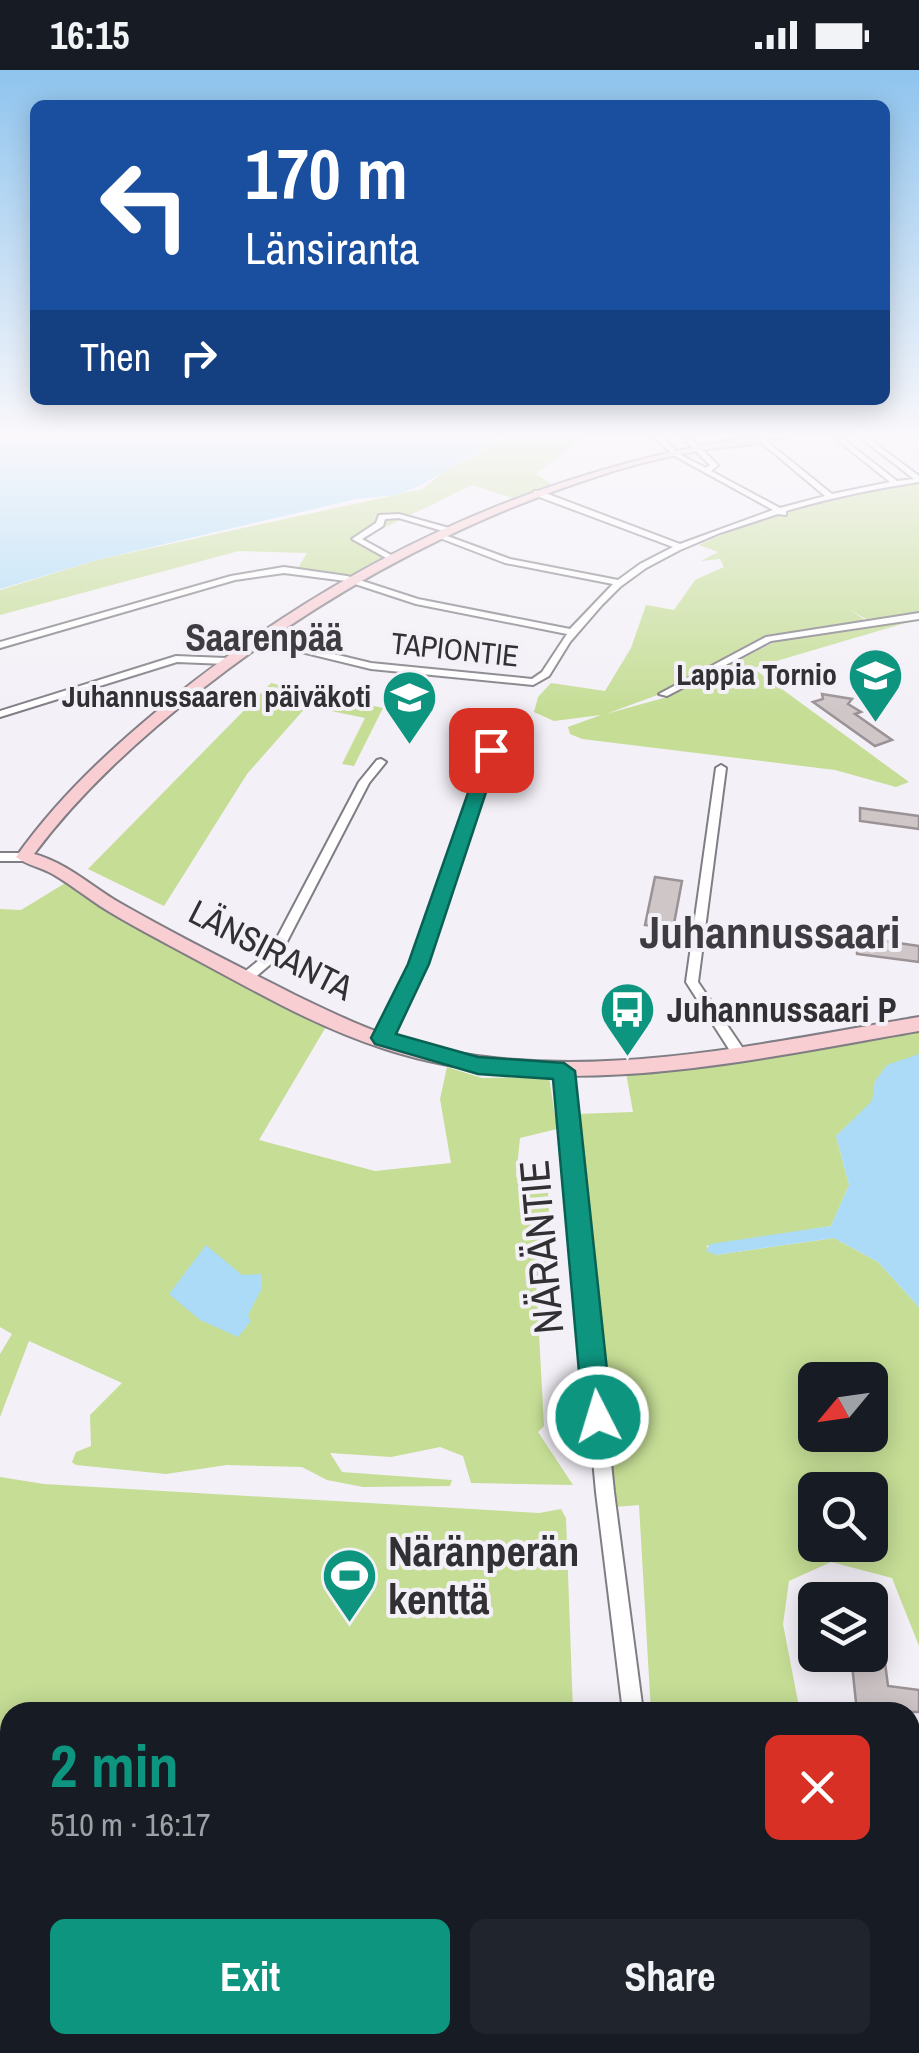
<!DOCTYPE html>
<html lang="en">
<head>
<meta charset="utf-8">
<style>
  :root { --surface:#171b24; --page:#20242c; --text:#f1f3f6; --muted:#9ea1a6; --accent:#0d9580 }
  body { margin:0; font-family:"Archivo Narrow",sans-serif; background:var(--page); color:var(--text); height:100vh; display:flex; flex-direction:column; font-size:38px; white-space:nowrap }
  * { box-sizing:border-box; margin:0 }
  p { font-size:32px; color:var(--muted) }
  .icon { flex:none; width:55px; height:55px; fill:none; stroke:currentColor; stroke-width:2; stroke-linecap:round; stroke-linejoin:round }
  .map { position:relative; flex:1; overflow:hidden }
  .details { position:absolute; left:0px; top:1632px; width:920px; height:352px; display:flex; flex-direction:column; background:var(--surface); border-radius:30px 30px 0 0; box-shadow:0 5px 25px #0003 }
  .details>* { flex:none }
  .banner { position:absolute; left:30px; top:30px; width:860px; height:305px; border-radius:15px; box-shadow:0 5px 25px #0003; background:#1a4fa0; color:#fff; overflow:hidden }
  .needle { width:65px; rotate:241deg }
  .buttons { position:absolute; left:798px; top:1292px; display:grid; gap:20px }
  .buttons a { display:grid; place-items:center; width:90px; height:90px; border-radius:15px; background:var(--surface); box-shadow:0 5px 25px #0003; font-size:50px }
  .pin { position:absolute; display:grid; place-items:center; width:85px; height:85px; color:#fff; margin:-42px; border-radius:20px; box-shadow:0 5px 15px #0006 }
  .me { position:absolute; width:110px; margin:-55px; rotate:355deg; stroke-linejoin:round; filter:drop-shadow(0 0 8px #0008) }
  .turn { display:flex; align-items:center; gap:35px; height:210px; padding:0 50px; font-size:45px }
  .turn .icon { width:130px; height:130px; stroke-width:2.5 }
  .turn b { display:block; font-size:70px; line-height:85px }
  .then { display:flex; align-items:center; height:95px; padding:0 50px; background:#0003; gap:20px; font-size:38px }
  .round { display:grid; place-items:center; flex:none; width:105px; height:105px; border-radius:15px; background:var(--page) }
  .overview { display:flex; align-items:center; justify-content:space-between; height:170px; padding:0 50px }
  h1 { font-size:60px; font-weight:800; line-height:75px; color:var(--accent) }
  .primary-button { display:flex; gap:20px; margin-top:auto; padding:20px 50px }
  .primary-button a { flex:1; height:115px; border-radius:15px; background:var(--accent); color:#fff; font-size:40px; font-weight:800; line-height:115px; text-align:center }
  .primary-button a+a { background:var(--page); color:var(--text) }
  .status { display:flex; justify-content:space-between; align-items:center; height:70px; padding:0 50px; background:var(--surface); direction:ltr }
  .status svg { height:28px; fill:currentColor }
  .map>svg:first-child { display:block }
  .green { fill:#c5dd95; fill-rule:evenodd }
  .water { fill:#abdbf6 }
  .building { fill:#cfc6c8; stroke:#9a9294; stroke-width:2.5 }
  .lines { fill:none; stroke-linecap:round; stroke-linejoin:round }
  .street-casing { stroke:#807d84; stroke-width:4 }
  .secondary-casing { stroke:#807d84; stroke-width:4 }
  .street { fill:#fff; fill-rule:evenodd }
  .secondary { fill:#f8ced3; fill-rule:evenodd }
  .route { fill:#0d9580; stroke:#086153; stroke-width:2.5 }
  .labels { text-anchor:middle; stroke-width:8; stroke-linejoin:round; paint-order:stroke }
  .far-street-label { font-size:30px; fill:#313033; stroke:#f3f0f7 }
  .far-poi-label { font-size:30px; font-weight:bold; fill:#313033; stroke:#f3f0f7; text-anchor:end }
  .street-label { font-size:35px; fill:#313033; stroke:#f3f0f7 }
  .poi-label { font-size:35px; font-weight:bold; fill:#313033; stroke:#f3f0f7; text-anchor:start }
  .far-district-label { font-size:38px; font-weight:bold; fill:#3e3c41; stroke:#f3f0f7 }
  .near-street-label { font-size:42px; fill:#313033; stroke:#f3f0f7 }
  .near-poi-label { font-size:42px; font-weight:bold; fill:#313033; stroke:#f3f0f7; text-anchor:start }
  .district-label { font-size:45px; font-weight:bold; fill:#3e3c41; stroke:#f3f0f7 }
</style>
</head>
<body>
<div class="status"><b>16:15</b><svg viewBox="0 0 49 12"><path d="M0 12V9h3v3zM5 12V6h3v6zM10 12V3h3v9zM15 12V0h3v12zM26 1h20v11H26zM47 4h2v5h-2z"/></svg></div>
<div class="map">
<svg width="919" height="1983" viewBox="0 0 919 1983">
  <rect width="100%" height="100%" fill="#f3f0f7"/>
  <path class="green" d="M512,365l81,3 -16,4 -41,32 20,13 -34,14 -50,-16 -111,54 32,17 -48,25 -50,-8 12,-20 -68,-2 -239,64v-25l97,-30 326,-71 21,-18z
    M919,412v130l-48,10 -22,-13 19,13 -104,16 -93,52 -65,24 61,-17 111,-57 141,-21 -166,49 156,114 -13,5 -61,-17 -253,-31 -12,-5 -2,-7 33,-12 -47,6 -20,-9 4,-15 13,-14 54,8 26,-43 15,-43 28,5 21,-30 29,-13 -4,-8 -19,2 17,-9 -19,-7c52,-25 163,-62 220,-63z
    M271,613l112,25 -29,58 -12,-2 23,-46 -58,-12 -60,68 -83,132 -76,-37z
    M67,812l50,34 210,109 -68,115 116,31 76,-8 -11,-64 7,-32 35,11 67,-1 8,52 -37,9 -4,39 31,-6 4,85 -15,23 8,147 -6,6 35,53 -102,-2 -8,-27 -23,-9 -49,10 -61,-4 12,19 110,8 -2,6 -87,1 -36,-7 -25,-13 -75,-2 -61,9 -90,-9 -4,-3 4,-10 15,-6 -1,-31 32,-32 -93,-42 -29,76v-63l12,-20 -12,-7v-418l21,1z
    M919,960v24l-44,27 -2,20 -37,35 13,49 -18,41 -125,20 10,9 118,-17 44,24 41,45v339l-27,-68 -61,-16 -42,19 -6,43 17,88h-149l-12,-207 -37,3 -25,-394 56,-2 -7,-39zM815,1310h55v55h-55zM815,1420h55v55h-55z
    M0,1407l44,7 495,29 22,-4 5,9 7,194h-563v333h664l1,8h-675z"/>
  <path class="water" d="M0,365h507l-88,51 -23,9 -40,4 -259,61 -97,29z
    M919,984v253l-41,-45 -44,-24 -118,17 -10,-4 4,-7 121,-18 18,-41 -13,-49 36,-35 3,-20 12,-16z
    M206,1175l36,30 20,-1v14l-14,27 3,6 -13,16 -38,-17 -31,-26z"/>
  <path class="building" d="M822,624l30,5 -4,5 13,8 -6,2 37,26 -17,6 -62,-44 10,-3z
    M860,738l59,8v13l-59,-8z
    M655,807l27,4 -9,48 -28,-4z
    M857,867l62,9v16l-62,-8z
    M870,1576l13,1 5,39 31,4v22h-62l-6,-57h19z"/>
  <g class="lines">
    <defs>
      <path id="street" d="M653,365h7l17,18 29,15 4,-3 -30,-30h7l31,30 -7,6 69,37 45,-12 -69,-58v-2h4l72,58 58,-12 -59,-47h7l59,46 17,-2 -57,-44h7l55,41v6c-46,7 -89,16 -133,29v4l-8,-1 -58,19 -40,17 -34,18 -26,19 -18,18 -32,37 -21,34 -16,9 -162,-16 -119,-29v-4l3,-1 116,28 161,16 10,-7 25,-38 -151,-30 -70,-23 -62,-8 -49,7 -235,68v-6l231,-66 53,-9 63,9 71,23 152,30 43,-45 -108,-21 -73,-28 7,-2 71,26 108,21 22,-16 33,-17 -139,-52v-4h6l140,53 93,-34 -100,-55z
        M399,444l50,14 1,2 -4,2 -47,-14 -14,1 -2,7 -21,13 29,16 1,2 -4,2 -36,-20 24,-16 3,-8z
        M919,543v6l-148,22 -104,55 -8,-2 107,-57z
        M176,586l50,2 5,3 -5,3 -49,-2 -177,55v-6z
        M491,677l5,3 -72,214 -37,77h-10l-2,-3 37,-74 74,-214z
        M381,689l5,3 -17,21 -90,174 -27,23h-10l-1,-3 1,-3 28,-23 89,-169 18,-22z
        M721,695l5,3 -28,214 48,71 -7,5 -5,-1 -48,-75 30,-214z
        M0,783h24l6,4 -6,4h-24z
        M564,996l7,5 43,421 29,220h-20l-27,-220 -39,-421z
        M694,1975h24l2,8h-24z"/>
      <path id="secondary" d="M763,365h24c-25,12 -61,10 -89,16 -35,6 -70,15 -103,26 -144,47 -274,119 -393,212 -62,49 -121,102 -168,165 33,9 57,32 86,49 57,33 116,62 175,92 31,15 64,31 97,42 166,54 361,8 527,-20v14c-174,30 -361,74 -534,18 -67,-21 -130,-58 -192,-91 -31,-17 -63,-33 -93,-52 -15,-10 -29,-21 -44,-30 -12,-8 -30,-11 -40,-19 48,-68 112,-124 177,-175 171,-132 356,-215 570,-247z"/>
    </defs>
    <use href="#street" class="street-casing"/>
    <use href="#secondary" class="secondary-casing"/>
    <use href="#street" class="street"/>
    <use href="#secondary" class="secondary"/>
  </g>
  <linearGradient id="sky" x2="0" y2="1"><stop stop-color="#8fc4ee"/><stop offset="0.57" stop-color="#faf8fb"/><stop offset="1" stop-color="#faf8fb" stop-opacity="0"/></linearGradient>
  <rect width="919" height="642" fill="url(#sky)"/>
  <path class="route" d="M491,674l9,6 -71,214 -33,70 82,23 86,6 11,8 37,346 -4,10 -10,4 -11,-4 -4,-10 -30,-338 -75,-5 -103,-30 -4,-6 37,-74 75,-214z"/>
  <defs>
    <symbol id="school-pin" viewBox="-11 -11 22 30"><path d="M0 17L-7.5 6A9.5 9.5 0 1 1 7.5 6Z" fill="#0d9580" stroke="#f3f0f7"/><path d="M0-5L7-2L0 1L-7-2ZM-4 1L0 2.5L4 1V4Q0 6-4 4Z" fill="#fff"/></symbol>
    <symbol id="bus-pin" viewBox="-11 -11 22 30"><path d="M0 17L-7.5 6A9.5 9.5 0 1 1 7.5 6Z" fill="#0d9580" stroke="#f3f0f7"/><path d="M-5-6H5V4H4V6H2V4H-2V6H-4V4H-5ZM-3.5-4V0h7V-4ZM-3.5 1.2v1.5H-2V1.2ZM2 1.2v1.5H3.5V1.2Z" fill="#fff"/></symbol>
    <symbol id="stadium-pin" viewBox="-11 -11 22 30"><path d="M0 17L-7.5 6A9.5 9.5 0 1 1 7.5 6Z" fill="#0d9580" stroke="#f3f0f7"/><path d="M0-5a6.5 5 0 1 0 0 10a6.5 5 0 1 0 0-10ZM-3.5-1.8h7v3.6h-7Z" fill="#fff"/></symbol>
  </defs>
  <g fill-rule="evenodd">
    <use href="#school-pin" x="844" y="574" width="63" height="86"/>
    <use href="#school-pin" x="378" y="596" width="63" height="86"/>
    <use href="#bus-pin" x="596" y="908" width="63" height="86"/>
    <use href="#stadium-pin" x="318" y="1474" width="63" height="86"/>
  </g>
  <g class="labels">
    <g class="far-street-label">
      <text transform="translate(455 580) rotate(6)" y="10">TAPIONTIE</text>
    </g>
    <g class="far-poi-label">
      <text x="837" y="615">Lappia Tornio</text>
      <text x="371" y="637">Juhannussaaren päiväkoti</text>
    </g>
    <g class="street-label">
      <text transform="translate(271 880) rotate(27)" y="12">LÄNSIRANTA</text>
    </g>
    <g class="poi-label">
      <text x="667" y="952">Juhannussaari P</text>
    </g>
    <g class="far-district-label">
      <text x="264" y="581">Saarenpää</text>
    </g>
    <g class="near-street-label">
      <text transform="translate(541 1177) rotate(-95)" y="15">NÄRÄNTIE</text>
    </g>
    <g class="near-poi-label">
      <text x="388" y="1496">Näränperän<tspan x="388" dy="48">kenttä</tspan></text>
    </g>
    <g class="district-label">
      <text x="770" y="878">Juhannussaari</text>
    </g>
  </g>
</svg>
<div class="buttons">
<a><svg class="needle" viewBox="-14 -14 28 28"><path d="M0-13l5 13h-10z" fill="#e53935"/><path d="M0 13l5-13h-10z" fill="#9ea1a6"/></svg></a>
<a><svg class="icon" aria-label="search" viewBox="0 0 24 24"><circle cx="10" cy="10" r="6"/><path d="M15 15l6 6"/></svg></a>
<a><svg class="icon" aria-label="layers" viewBox="0 0 24 24"><path d="M12 4l9 5-9 5-9-5zM3 14l9 5 9-5"/></svg></a>
</div>
<div class="pin" style="left:491px;top:680px;background:#d93025"><svg class="icon" aria-label="arrive" viewBox="0 0 24 24"><path d="M6 21V4h12l-3 4 3 4H6"/></svg></div>
<svg class="me" style="left:598px;top:1347px" viewBox="-20 -20 40 40"><circle r="17" fill="#0d9580" stroke="#fff" stroke-width="3"/><path d="M0-11L8 9 0 5-8 9z" fill="#fff"/></svg>
<div class="banner">
<div class="turn"><svg class="icon" aria-label="left" viewBox="0 0 24 24"><path d="M17 20v-9H6M10 6l-5 5 5 5"/></svg><div><b>170 m</b>Länsiranta</div></div>
<div class="then">Then<svg class="icon" aria-label="right" viewBox="0 0 24 24"><path d="M7 20v-9h11M14 6l5 5-5 5"/></svg></div>
</div>
<section class="details">
<div class="overview"><div><h1>2 min</h1><p>510 m · 16:17</p></div><a class="round" style="background:#d93025;color:#fff"><svg class="icon" aria-label="close" viewBox="0 0 24 24"><path d="M6 6l12 12M18 6L6 18"/></svg></a></div>
<div class="primary-button"><a>Exit</a><a>Share</a></div>
</section>
</div>
</body>
</html>
